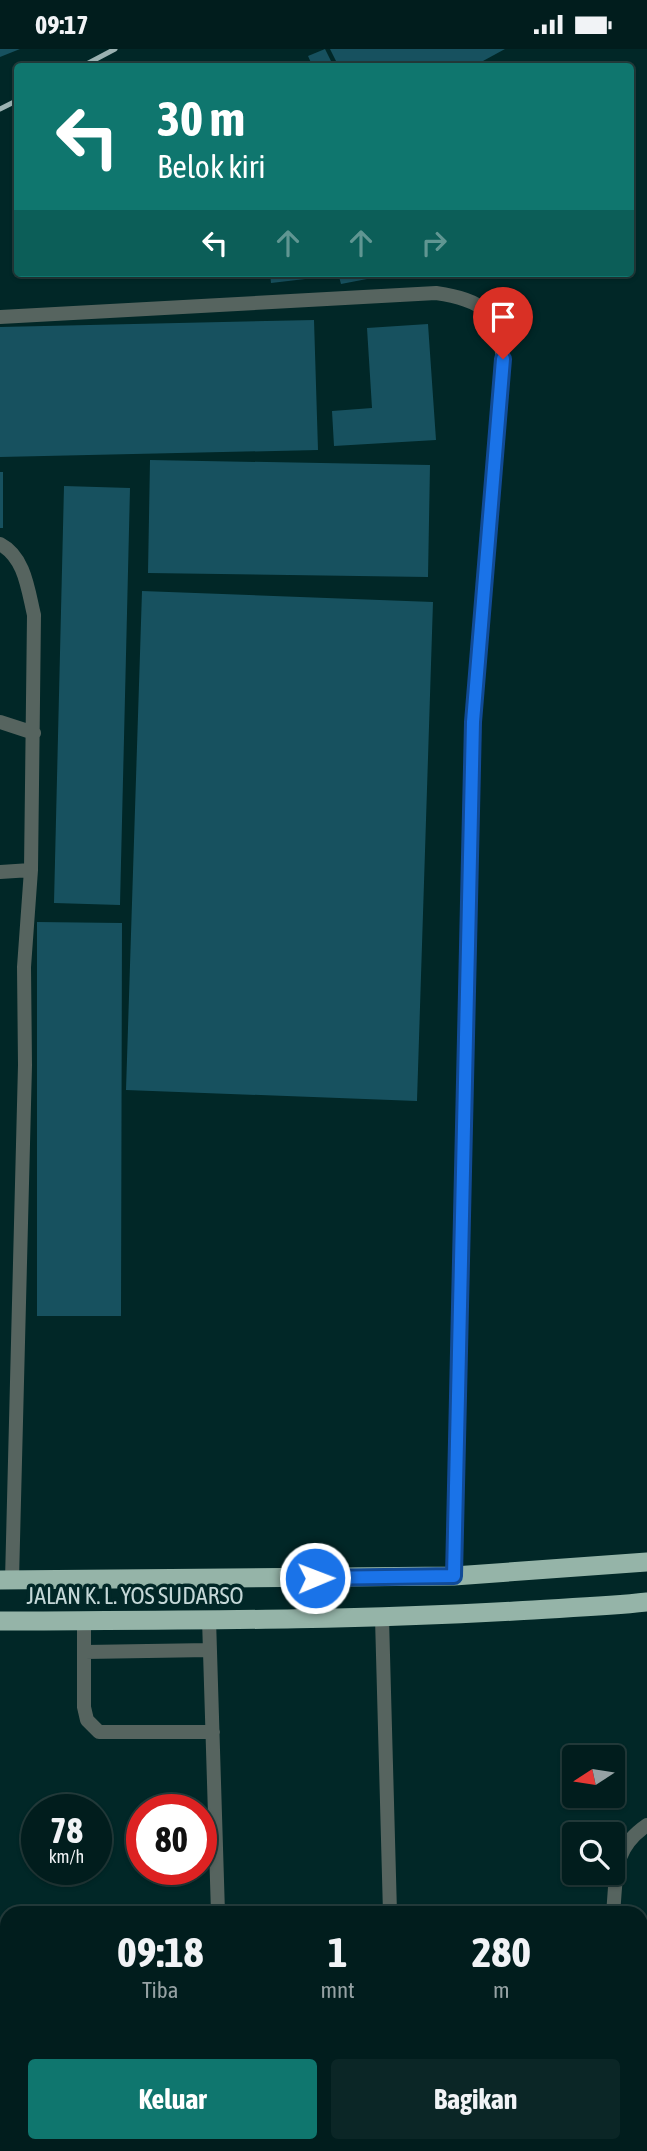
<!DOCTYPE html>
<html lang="id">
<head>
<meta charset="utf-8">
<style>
  :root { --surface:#011d1d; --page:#0b2626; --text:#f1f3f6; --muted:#96a2a4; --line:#233b3b; --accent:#0f766e }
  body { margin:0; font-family:"Asap Condensed",sans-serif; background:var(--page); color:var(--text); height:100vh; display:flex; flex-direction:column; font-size:26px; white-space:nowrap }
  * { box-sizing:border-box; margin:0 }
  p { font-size:23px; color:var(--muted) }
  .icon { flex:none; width:38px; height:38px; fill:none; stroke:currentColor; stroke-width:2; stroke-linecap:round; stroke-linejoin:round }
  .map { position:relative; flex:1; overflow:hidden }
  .details { position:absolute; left:0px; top:1857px; width:648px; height:247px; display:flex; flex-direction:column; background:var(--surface); border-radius:21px 21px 0 0; box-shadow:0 2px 5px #0004,0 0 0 2px var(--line) }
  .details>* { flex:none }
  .guide { position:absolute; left:14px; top:14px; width:620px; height:214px; border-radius:7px; box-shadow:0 2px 5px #0004,0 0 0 2px var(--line); background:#0f766e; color:#fff; overflow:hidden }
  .needle { width:46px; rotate:258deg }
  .controls { position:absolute; left:562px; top:1696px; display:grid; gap:14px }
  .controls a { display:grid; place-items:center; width:63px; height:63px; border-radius:7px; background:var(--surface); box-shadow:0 2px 5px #0004,0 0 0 2px var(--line); font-size:35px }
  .speed { position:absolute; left:21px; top:1745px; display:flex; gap:14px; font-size:35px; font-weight:700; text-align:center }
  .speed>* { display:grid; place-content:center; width:91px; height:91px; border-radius:50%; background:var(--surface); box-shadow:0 2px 5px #0004,0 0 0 2px var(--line); line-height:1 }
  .speed small { font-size:18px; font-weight:400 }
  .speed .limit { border:10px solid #d22; background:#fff; color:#111 }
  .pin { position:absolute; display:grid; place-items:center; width:60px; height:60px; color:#fff; margin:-72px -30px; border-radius:50% 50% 50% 0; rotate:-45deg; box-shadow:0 0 7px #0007 }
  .pin .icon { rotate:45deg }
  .me { position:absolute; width:77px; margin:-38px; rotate:89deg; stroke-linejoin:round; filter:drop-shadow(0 0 5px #0008) }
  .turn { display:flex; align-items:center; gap:24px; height:147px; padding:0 28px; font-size:32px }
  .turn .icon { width:91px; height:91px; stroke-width:2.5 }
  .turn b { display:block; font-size:49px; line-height:60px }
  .lanes { display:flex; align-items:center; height:66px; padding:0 28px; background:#0003; justify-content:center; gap:35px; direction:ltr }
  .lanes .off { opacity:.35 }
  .eta { display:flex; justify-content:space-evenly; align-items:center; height:119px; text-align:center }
  .eta b { font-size:42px; font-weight:700; line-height:49px }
  .cta { display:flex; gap:14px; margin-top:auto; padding:14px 28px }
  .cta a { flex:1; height:80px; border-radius:7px; background:var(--accent); color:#fff; font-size:28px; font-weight:700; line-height:80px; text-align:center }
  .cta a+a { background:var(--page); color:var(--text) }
  .status { display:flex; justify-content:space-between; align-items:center; height:49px; padding:0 35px; background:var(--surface); direction:ltr }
  .status svg { height:19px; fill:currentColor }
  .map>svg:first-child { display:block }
  .building { fill:#17515f }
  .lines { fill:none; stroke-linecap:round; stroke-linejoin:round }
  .service { stroke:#56645f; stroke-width:14 }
  .trunk { stroke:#95b4a8; stroke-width:19 }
  .rail { stroke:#9bb2b2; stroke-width:5 }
  .route-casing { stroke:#114b97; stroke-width:18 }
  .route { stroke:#1a73e8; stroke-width:12 }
  .labels { text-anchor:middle; stroke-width:7; stroke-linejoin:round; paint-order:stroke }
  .street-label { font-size:24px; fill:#c4d7d7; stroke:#012727 }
</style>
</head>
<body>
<div class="status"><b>09:17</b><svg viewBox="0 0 49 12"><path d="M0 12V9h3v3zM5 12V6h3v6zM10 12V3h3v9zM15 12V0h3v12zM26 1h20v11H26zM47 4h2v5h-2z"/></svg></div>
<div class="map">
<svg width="647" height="2102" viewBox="0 0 647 2102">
  <rect width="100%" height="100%" fill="#012727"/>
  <path class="building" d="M0,0h20l-20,8z
    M325,0l9,18h-21l-5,-11z
    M330,0h175l-33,18h-133z
    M270,224h61v3l-60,7z
    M338,224h28l1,6 -26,5z
    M314,271l4,130 -318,7v-130z
    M428,275l8,116 -102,6 -2,-35 40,-3 -5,-80z
    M150,411l280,5 -2,112 -280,-4z
    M0,423h3v56h-3z
    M64,437l66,2 -10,417 -66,-2z
    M142,542l291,11 -16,499 -291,-11z
    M37,873l85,1 -1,393h-84z"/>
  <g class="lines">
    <path class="service" d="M0,268l436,-24c47,7 61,18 67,66l-30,363 -19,854
      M0,495c25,13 28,46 34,71l-3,255
      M0,673l34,11
      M0,823l31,-2 -7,97 1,98 -13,515
      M382,1569l8,295
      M209,1570l9,294
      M84,1571v87l3,13 12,12h114
      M85,1603l125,-2
      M613,1864c4,-39 -1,-64 34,-88
      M152,2096l1,6
      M617,2096v6"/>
    <path class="trunk" d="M0,1531l454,-4 193,-14
      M0,1572c172,-1 343,0 515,-10 44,-3 88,-4 132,-9"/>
    <path class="rail" d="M81,18l34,-18
      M0,60l18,-9"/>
  </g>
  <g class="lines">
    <defs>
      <path id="route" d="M315,1529l139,-2 19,-854 30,-363"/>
    </defs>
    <use href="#route" class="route-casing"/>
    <use href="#route" class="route"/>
  </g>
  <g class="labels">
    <g class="street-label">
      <text x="135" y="1555">JALAN K. L. YOS SUDARSO</text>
    </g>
  </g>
</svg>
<div class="controls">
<a><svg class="needle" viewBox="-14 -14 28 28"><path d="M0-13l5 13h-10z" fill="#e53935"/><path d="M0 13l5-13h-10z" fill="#96a2a4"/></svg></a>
<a><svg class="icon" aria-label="search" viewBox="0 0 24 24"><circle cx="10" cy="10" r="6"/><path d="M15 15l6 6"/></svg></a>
</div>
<div class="speed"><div>78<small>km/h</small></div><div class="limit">80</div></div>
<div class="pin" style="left:503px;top:310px;background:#d93025"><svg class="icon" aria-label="arrive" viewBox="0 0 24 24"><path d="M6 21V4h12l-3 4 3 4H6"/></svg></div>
<svg class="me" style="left:315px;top:1529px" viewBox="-20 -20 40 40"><circle r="17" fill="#1a73e8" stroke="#fff" stroke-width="3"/><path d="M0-11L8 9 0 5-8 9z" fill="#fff"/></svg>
<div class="guide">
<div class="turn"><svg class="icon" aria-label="left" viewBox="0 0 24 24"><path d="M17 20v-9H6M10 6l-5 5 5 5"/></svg><div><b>30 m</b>Belok kiri</div></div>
<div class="lanes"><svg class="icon" aria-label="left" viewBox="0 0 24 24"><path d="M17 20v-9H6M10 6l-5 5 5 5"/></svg><svg class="icon off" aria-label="ahead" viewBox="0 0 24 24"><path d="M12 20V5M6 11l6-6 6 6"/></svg><svg class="icon off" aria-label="ahead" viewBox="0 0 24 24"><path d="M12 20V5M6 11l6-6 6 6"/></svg><svg class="icon off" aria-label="right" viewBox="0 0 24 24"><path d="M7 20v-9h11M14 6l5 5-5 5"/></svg></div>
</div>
<section class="details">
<div class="eta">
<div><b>09:18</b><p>Tiba</p></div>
<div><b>1</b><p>mnt</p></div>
<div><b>280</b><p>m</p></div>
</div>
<div class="cta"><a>Keluar</a><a>Bagikan</a></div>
</section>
</div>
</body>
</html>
